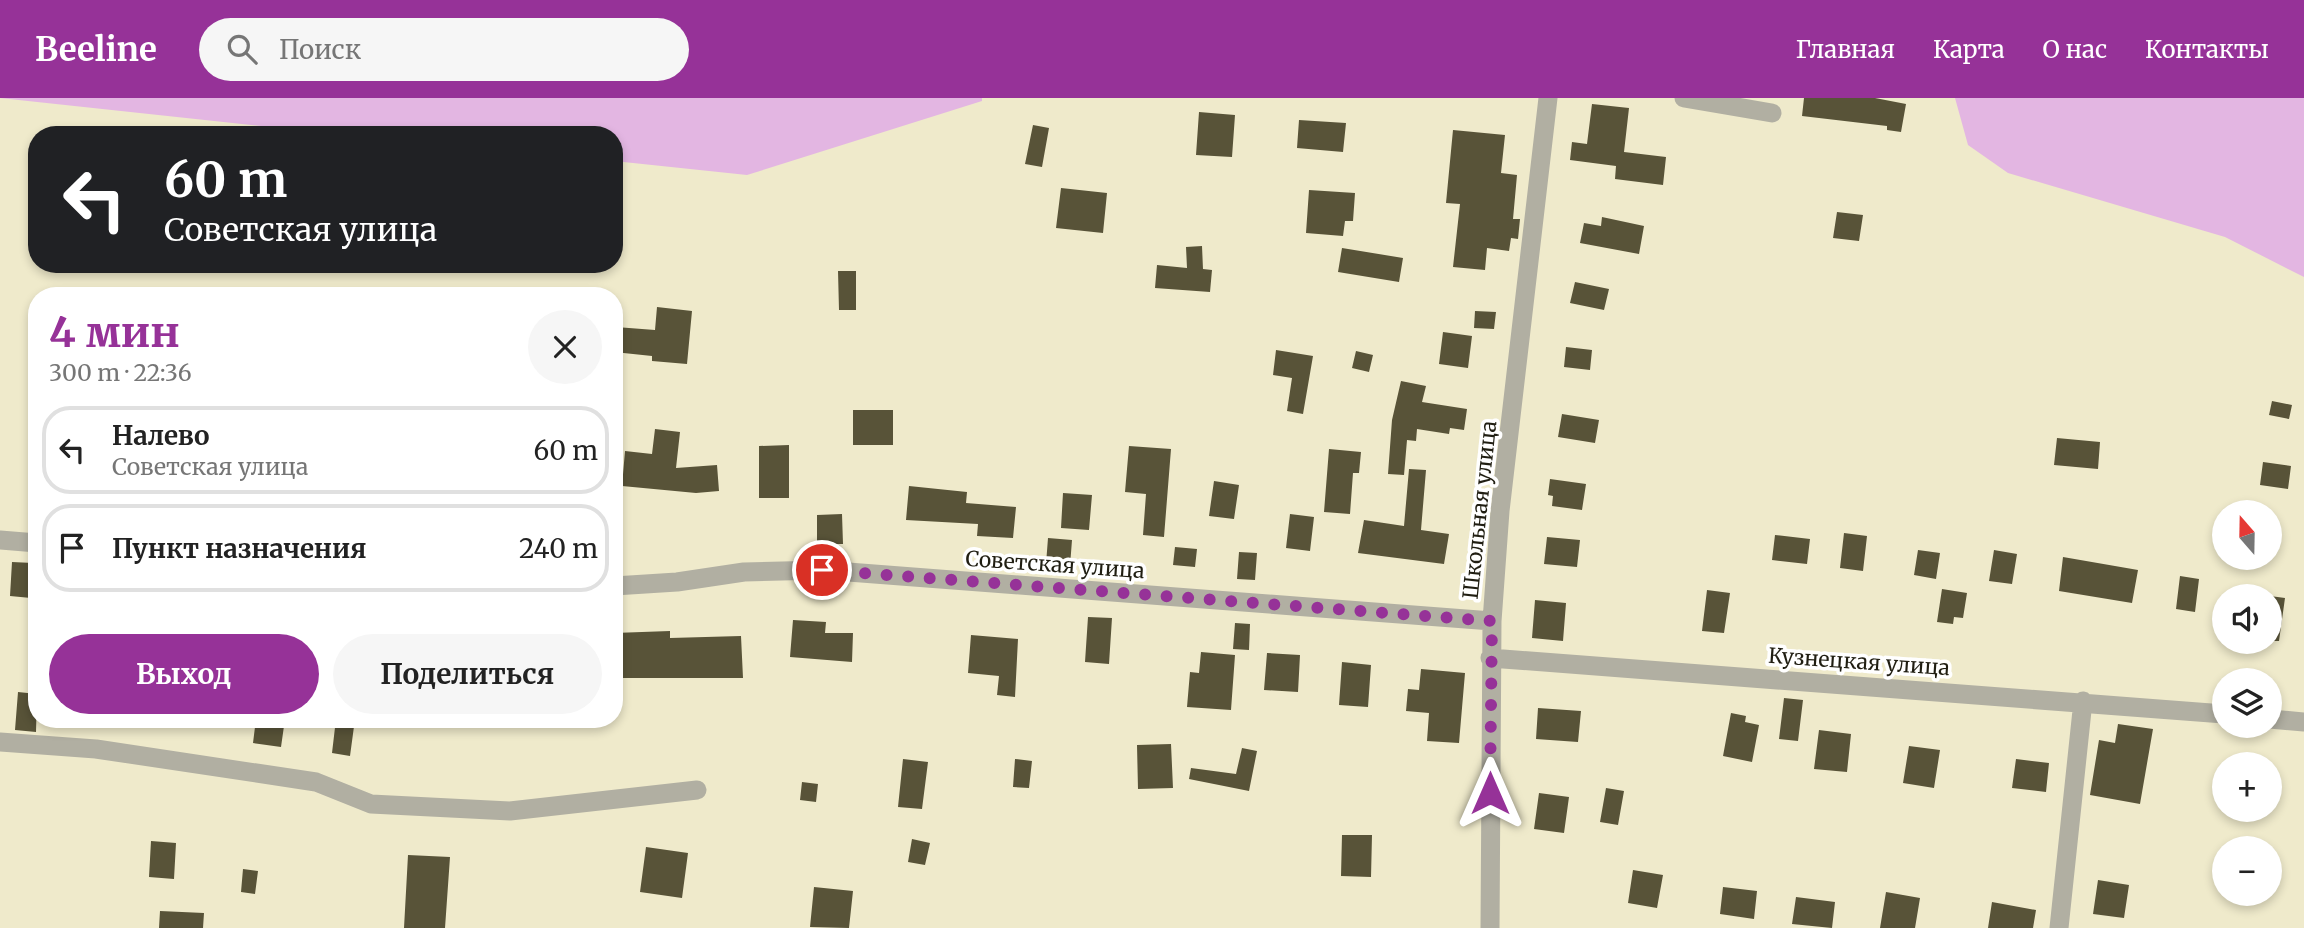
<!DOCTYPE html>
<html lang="ru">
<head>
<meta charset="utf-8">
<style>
  :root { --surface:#fff; --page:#f6f6f6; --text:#222; --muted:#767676; --line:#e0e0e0; --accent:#963298 }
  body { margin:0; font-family:Merriweather,serif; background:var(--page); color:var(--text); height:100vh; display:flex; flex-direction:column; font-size:26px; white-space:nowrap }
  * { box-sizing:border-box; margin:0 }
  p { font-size:23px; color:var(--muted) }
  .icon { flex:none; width:38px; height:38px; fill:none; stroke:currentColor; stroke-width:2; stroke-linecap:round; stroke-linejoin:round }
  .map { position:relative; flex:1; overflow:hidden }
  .drawer { position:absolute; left:28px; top:189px; width:595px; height:441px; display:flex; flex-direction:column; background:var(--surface); border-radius:28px; box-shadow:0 4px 10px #0003 }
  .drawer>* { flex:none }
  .banner { position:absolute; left:28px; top:28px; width:595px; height:147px; border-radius:28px; box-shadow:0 4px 10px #0003; background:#202124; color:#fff; overflow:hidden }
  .needle { width:46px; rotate:340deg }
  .fabs { position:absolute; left:2212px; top:402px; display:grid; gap:14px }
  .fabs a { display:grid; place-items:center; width:70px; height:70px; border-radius:50%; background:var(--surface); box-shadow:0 4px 10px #0003; font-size:35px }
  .pin { position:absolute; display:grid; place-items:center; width:60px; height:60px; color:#fff; margin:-30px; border:4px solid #fff; border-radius:50%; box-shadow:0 2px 7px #0007 }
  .me { position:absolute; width:77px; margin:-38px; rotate:0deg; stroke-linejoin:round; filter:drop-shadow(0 0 5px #0008) }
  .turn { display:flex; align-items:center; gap:24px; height:147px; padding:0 21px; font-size:32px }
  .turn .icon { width:91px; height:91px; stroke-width:2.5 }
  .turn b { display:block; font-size:49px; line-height:60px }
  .round { display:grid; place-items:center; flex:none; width:74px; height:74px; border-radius:37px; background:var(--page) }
  .head { display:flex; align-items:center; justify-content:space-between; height:119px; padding:0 21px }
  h1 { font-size:42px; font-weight:700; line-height:52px; color:var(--accent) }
  .action { display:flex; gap:14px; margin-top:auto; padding:14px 21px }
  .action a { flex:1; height:80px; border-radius:42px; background:var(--accent); color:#fff; font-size:28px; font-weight:700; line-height:80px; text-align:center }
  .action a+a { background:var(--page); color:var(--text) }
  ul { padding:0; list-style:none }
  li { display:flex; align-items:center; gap:21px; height:88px; margin:0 14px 10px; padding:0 7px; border:4px solid var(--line); border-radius:28px }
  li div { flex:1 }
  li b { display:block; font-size:26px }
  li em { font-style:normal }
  header { display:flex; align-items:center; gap:42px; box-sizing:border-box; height:98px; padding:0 35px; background:var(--accent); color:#fff }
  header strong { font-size:33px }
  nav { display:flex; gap:38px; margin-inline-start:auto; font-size:24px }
  .search { width:490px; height:63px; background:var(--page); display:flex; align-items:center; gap:18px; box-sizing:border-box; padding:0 24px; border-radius:38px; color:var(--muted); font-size:26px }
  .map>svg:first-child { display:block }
  .green { fill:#e3b6e2 }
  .building { fill:#585338 }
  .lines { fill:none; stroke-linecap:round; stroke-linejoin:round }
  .street { stroke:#b1afa2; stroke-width:19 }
  .route { stroke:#963298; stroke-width:12; stroke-dasharray:0 21.6 }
  .labels { text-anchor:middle; stroke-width:7; stroke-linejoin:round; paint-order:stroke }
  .street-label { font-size:21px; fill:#201e12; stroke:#fff }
</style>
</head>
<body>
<header>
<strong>Beeline</strong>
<div class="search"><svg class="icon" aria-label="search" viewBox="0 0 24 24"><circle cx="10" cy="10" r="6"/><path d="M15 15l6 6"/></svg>Поиск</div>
<nav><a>Главная</a><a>Карта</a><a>О нас</a><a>Контакты</a></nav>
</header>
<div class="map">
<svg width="2304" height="830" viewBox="0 0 2304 830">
  <rect width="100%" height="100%" fill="#efeacb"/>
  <path class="green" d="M0,0h982v3l-235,74 -133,-14v-26h-269z
    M1955,0h349v179l-79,-40 -217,-64 -40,-28z"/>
  <path class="building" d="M1804,0h71l31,6 -5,28 -14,-2v-4l-85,-10z
    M1592,6l37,4 -5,44 42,5 -3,28 -48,-6 1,-13 -46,-6 2,-18 15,2z
    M1199,14l36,3 -3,42 -36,-2z
    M1299,22l47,3 -3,29 -46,-4z
    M1033,27l16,3 -7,39 -17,-3z
    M1453,32l52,5 -4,38 16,2 -4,44h7l-2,20 -7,-1 -2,13 -22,-3 -2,22 -32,-3 7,-63 -14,-1z
    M1061,90l46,5 -4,40 -47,-5z
    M1309,92l46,3 -2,28h-8l-2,15 -37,-3z
    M1837,114l26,3 -4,26 -26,-3z
    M1602,119l42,9 -5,28 -59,-11 4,-20 17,3z
    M1202,148l1,23 9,1 -2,22 -55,-4 2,-23 30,3 -1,-21z
    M1342,150l61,10 -4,24 -61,-10z
    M838,173h18v39h-17z
    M1575,184l34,7 -5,21 -34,-7z
    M657,209l35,4 -5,53 -35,-3v-5l-38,-4 2,-25 39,3z
    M1475,213l21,1 -2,17 -20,-1z
    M1443,234l29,4 -4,32 -29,-4z
    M1566,249l26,3 -2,20 -26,-3z
    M1276,252l37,6 -10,58 -16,-3 5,-33 -19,-3z
    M1356,253l17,4 -4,17 -17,-4z
    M1401,283l25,5 -4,16 45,7 -3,21 -14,-2 -1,6 -32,-5 -1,12 -9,-1 -3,35 -16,-1 4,-54z
    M2272,303l20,4 -3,14 -20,-4z
    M853,312h40v35h-40z
    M1562,316l37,6 -4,23 -37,-6z
    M655,331l25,3 -4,36 41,-3 2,26 -23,2 -74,-7 3,-35 27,3z
    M2057,340l43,4 -2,27 -44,-4z
    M789,347v53h-30v-52z
    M1129,348l42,3 -7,88 -21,-2 3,-41 -21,-2z
    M1329,351l32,3 -2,21h-6l-3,41 -26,-2z
    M2263,364l28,4 -3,23 -28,-4z
    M1409,371l17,1 -5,60 28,4 -5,30 -86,-11 6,-33 40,6z
    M1550,381l36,5 -4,26 -30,-4 1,-10 -5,-1z
    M1214,383l25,4 -5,34 -25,-3z
    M909,388l58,6 -1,11 50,4 -3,31 -36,-2 1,-12 -72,-4z
    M1063,395l29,2 -3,35 -28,-2z
    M842,416l1,30h-26v-29z
    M1290,416l24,3 -4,34 -24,-3z
    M1844,435l23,3 -4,35 -23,-3z
    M1775,437l35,4 -3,25 -35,-4z
    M1547,439l33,3 -3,27 -33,-3z
    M1048,440l24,2 -2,26 -24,-2z
    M1175,449l22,2 -2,18 -22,-2z
    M1918,452l22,3 -4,26 -22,-4z
    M1994,452l23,4 -5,30 -23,-3z
    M1239,454l18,1 -2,27 -18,-1z
    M2063,459l75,13 -6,33 -73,-12z
    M12,464l21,1 -2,35 -21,-2z
    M2180,478l19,3 -4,33 -19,-3z
    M1942,491l25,4 -4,25 -9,-1 -1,7 -16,-2z
    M1707,492l23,3 -6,40 -22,-2z
    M2270,498l15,2 -6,43h-9z
    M1535,502l31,3 -3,38 -31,-3z
    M1088,519l24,1 -3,46 -24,-2z
    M793,522l33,2 -1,11h28l-1,29 -62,-5z
    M1235,525l15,1 -1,26 -16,-1z
    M670,533v7l71,-2 2,42h-129v-45z
    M971,537l47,4 -3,58 -18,-2 2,-19 -31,-3z
    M1201,554l34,3 -4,55 -44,-3 3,-35 9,1z
    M1267,555l33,2 -2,37 -34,-2z
    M1342,564l29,3 -3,42 -29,-2z
    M1421,571l44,4 -6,70 -32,-2 2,-28 -23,-2 2,-22 11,1z
    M18,594l19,2 -1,38 -21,-2z
    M1784,600l19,2 -5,41 -19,-2z
    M1538,610l43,3 -3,31 -42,-3z
    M1731,615l15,3 -1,6 14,3 -7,37 -29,-6z
    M256,621h29l-4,28 -28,-4z
    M336,621h19l-5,37 -18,-3z
    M2118,626l35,5 -13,75 -50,-9 9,-55 16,3z
    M1819,632l32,4 -4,38 -33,-3z
    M1171,646l2,44 -35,1 -1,-44z
    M1909,648l31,4 -6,38 -31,-5z
    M1242,650l15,3 -8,40 -60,-12 2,-11 45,6z
    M903,661l25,3 -6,47 -24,-2z
    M1015,661l17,2 -3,27 -16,-1z
    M2016,661l33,4 -3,29 -34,-4z
    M802,684l16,2 -2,18 -16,-2z
    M1606,690l18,3 -6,34 -18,-3z
    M1539,695l30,4 -5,36 -30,-4z
    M1342,737h30l-1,42 -30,-1z
    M912,741l18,4 -5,22 -17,-3z
    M151,743l25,2 -2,36 -25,-2z
    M646,749l42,6 -6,45 -42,-6z
    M408,757l42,2 -5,71h-41z
    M243,771l15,2 -3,23 -14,-2z
    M1633,772l30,5 -6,33 -29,-5z
    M2098,782l31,5 -5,33 -31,-4z
    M814,789l39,4 -4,37 -39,-1z
    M1723,789l34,4 -3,28 -34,-5z
    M1886,794l34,6 -5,30h-35z
    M1796,799l39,5 -3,26 -40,-4z
    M1992,804l44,8 -3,18h-45z
    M160,813l44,2 -1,15h-44z"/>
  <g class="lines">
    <path class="street" d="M1684,0l88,15
      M0,442l37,3
      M614,488l63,-4 67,-10 78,-2 670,51
      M1490,560l734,56
      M2270,621l34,3
      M0,644l96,7 220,33 55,22 139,7 187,-21
      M1490,830l2,-307 8,-110 48,-413
      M2059,830l24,-227"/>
  </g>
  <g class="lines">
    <path class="route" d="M822,472l670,51 -2,172"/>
  </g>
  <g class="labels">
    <g class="street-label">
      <text transform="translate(1480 412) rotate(-84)" y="7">Школьная улица</text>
      <text transform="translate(1055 467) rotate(4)" y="7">Советская улица</text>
      <text transform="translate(1859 564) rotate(4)" y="7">Кузнецкая улица</text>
    </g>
  </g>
</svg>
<div class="fabs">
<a><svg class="needle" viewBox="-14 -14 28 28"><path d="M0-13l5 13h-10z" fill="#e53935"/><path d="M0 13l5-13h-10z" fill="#767676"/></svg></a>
<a><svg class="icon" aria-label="sound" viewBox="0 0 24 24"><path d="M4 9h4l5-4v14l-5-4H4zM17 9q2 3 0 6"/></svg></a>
<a><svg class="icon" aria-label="layers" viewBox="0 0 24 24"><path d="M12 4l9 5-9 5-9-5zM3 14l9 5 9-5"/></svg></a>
<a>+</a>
<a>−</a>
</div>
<div class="pin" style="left:822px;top:472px;background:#d93025"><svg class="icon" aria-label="arrive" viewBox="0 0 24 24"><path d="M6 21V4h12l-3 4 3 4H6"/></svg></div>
<svg class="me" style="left:1490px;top:695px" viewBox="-20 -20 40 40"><path d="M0-17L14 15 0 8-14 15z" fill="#963298" stroke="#fff" stroke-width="4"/></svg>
<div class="banner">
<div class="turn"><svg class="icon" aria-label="left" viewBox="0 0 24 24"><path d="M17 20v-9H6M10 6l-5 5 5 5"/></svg><div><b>60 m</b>Советская улица</div></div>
</div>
<section class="drawer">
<div class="head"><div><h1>4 мин</h1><p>300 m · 22:36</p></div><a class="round"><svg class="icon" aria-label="close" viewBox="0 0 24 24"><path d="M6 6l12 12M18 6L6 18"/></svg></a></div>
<ul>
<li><svg class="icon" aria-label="left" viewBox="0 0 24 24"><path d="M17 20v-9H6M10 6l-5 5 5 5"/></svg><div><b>Налево</b><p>Советская улица</p></div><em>60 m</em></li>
<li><svg class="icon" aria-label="arrive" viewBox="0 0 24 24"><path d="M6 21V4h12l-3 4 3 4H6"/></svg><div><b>Пункт назначения</b></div><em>240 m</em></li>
</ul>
<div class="action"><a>Выход</a><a>Поделиться</a></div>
</section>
</div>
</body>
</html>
